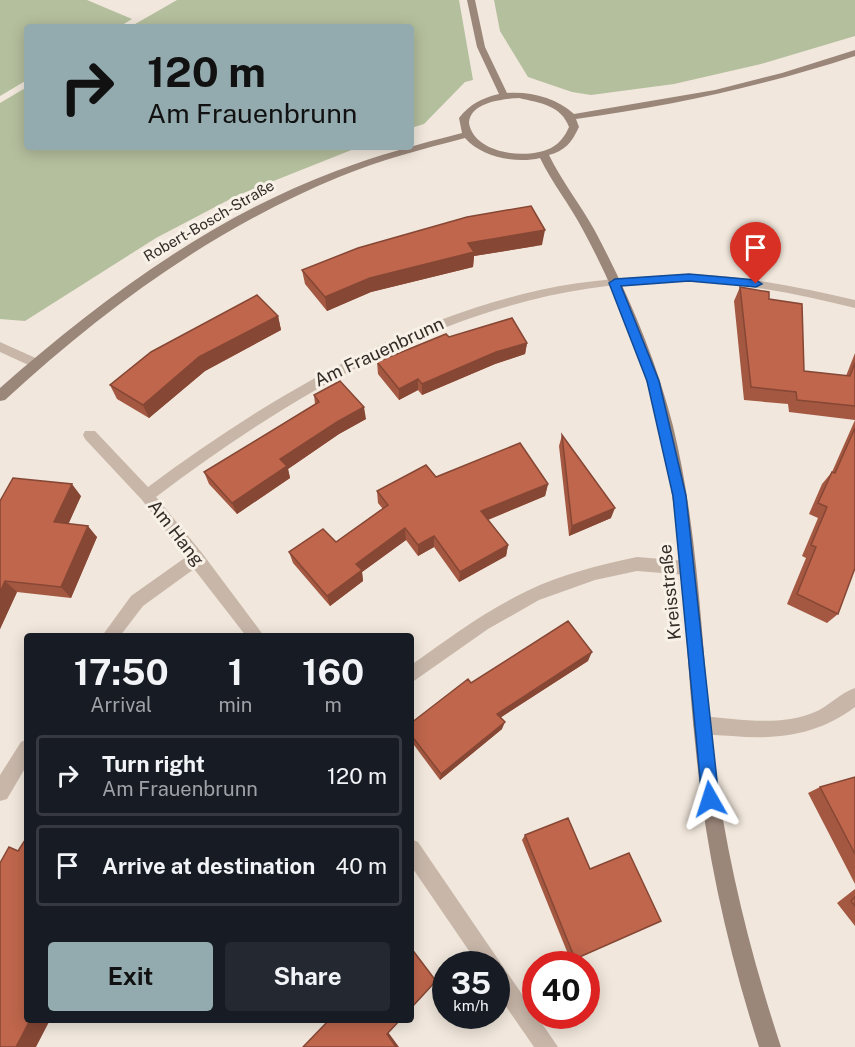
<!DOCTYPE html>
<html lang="en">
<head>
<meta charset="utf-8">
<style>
  :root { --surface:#171b24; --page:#242831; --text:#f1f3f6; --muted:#9ea1a6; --line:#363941; --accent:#93abae }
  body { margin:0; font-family:"Public Sans",sans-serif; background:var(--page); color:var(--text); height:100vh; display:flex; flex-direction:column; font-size:22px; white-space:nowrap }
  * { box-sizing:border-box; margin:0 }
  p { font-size:20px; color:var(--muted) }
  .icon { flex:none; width:33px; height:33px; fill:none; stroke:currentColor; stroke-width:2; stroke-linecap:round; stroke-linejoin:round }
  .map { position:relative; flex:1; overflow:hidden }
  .side { position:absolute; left:24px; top:633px; width:390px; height:390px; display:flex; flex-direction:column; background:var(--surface); border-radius:6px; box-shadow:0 3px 15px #0003 }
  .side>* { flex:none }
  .top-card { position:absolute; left:24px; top:24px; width:390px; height:126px; border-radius:6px; box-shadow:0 3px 15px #0003; background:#93abae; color:#111; overflow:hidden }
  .speed { position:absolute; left:432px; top:951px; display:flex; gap:12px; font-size:30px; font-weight:700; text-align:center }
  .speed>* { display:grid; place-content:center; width:78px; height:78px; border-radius:50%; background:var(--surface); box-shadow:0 3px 15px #0003; line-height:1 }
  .speed small { font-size:15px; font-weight:400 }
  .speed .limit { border:9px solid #d22; background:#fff; color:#111 }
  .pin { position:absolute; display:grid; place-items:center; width:51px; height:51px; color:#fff; margin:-62px -26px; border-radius:50% 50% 50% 0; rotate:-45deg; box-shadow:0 0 6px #0007 }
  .pin .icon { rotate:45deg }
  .me { position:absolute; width:66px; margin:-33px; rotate:354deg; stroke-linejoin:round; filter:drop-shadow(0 0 4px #0008) }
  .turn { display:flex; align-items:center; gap:21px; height:126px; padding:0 24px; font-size:27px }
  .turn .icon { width:78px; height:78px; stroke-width:2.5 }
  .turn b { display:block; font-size:42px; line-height:51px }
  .eta { display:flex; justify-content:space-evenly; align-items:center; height:102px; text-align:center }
  .eta b { font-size:36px; font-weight:700; line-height:42px }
  .cta { display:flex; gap:12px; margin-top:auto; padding:12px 24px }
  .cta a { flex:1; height:69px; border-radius:6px; background:var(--accent); color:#111; font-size:24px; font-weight:700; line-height:69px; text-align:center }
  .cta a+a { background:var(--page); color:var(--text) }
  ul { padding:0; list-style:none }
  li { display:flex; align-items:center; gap:18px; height:81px; margin:0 12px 9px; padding:0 12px; border:3px solid var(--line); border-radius:6px }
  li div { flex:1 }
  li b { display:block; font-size:22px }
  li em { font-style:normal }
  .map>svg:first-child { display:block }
  .green { fill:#b4bf9d }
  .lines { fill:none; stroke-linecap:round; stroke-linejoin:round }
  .street { fill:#c8b7a9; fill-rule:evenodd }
  .secondary { fill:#9b867a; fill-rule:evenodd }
  .wall { fill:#a45841 }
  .shaded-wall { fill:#864735 }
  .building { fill:#bf664c; stroke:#864735; stroke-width:1.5 }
  .route { fill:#1a73e8; stroke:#114b97; stroke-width:1.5 }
  .labels { text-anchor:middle; stroke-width:6; stroke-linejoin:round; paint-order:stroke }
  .far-street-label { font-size:15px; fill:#352c28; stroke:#f8f1e8 }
  .street-label { font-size:18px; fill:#352c28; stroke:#f8f1e8 }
</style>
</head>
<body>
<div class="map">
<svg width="855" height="1047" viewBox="0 0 855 1047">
  <rect width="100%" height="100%" fill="#f1e7dc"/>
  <path class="green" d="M0,0h87l45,19 -13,8h-92v53l-27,16z
    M177,0h282l14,80 -8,2 -41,42 -13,4v-101h-281z
    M494,0h361v36l-94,28 -87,20 -83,11 -19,-3 -44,-15 -28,-46z
    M27,87v60h332l-123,49 -80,42 -131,83 -25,-2v-216z"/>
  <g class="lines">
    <path class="street" d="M689,274c57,2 111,13 166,26v8c-47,-11 -94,-22 -143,-25 -208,-14 -396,93 -556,214l46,56 62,83h-18l-52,-67 -51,37 -23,30h-18l29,-40 55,-39 -44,-57 -57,-61 -2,-4 2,-4h10l53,56c119,-88 246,-164 392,-197 49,-11 99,-13 149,-16z
      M0,342l40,18 1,3 -6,5 -35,-16z
      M637,557l50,4 6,2 2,5 -2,5 -6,2 -50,-4 -42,9 -56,20 -51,29 -77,54v-18c38,-27 74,-54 116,-74 34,-17 73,-26 110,-34z
      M855,688v19c-37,28 -77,33 -123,29 -12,-1 -25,0 -36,-5l-3,-6 3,-6 6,-3c36,3 78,11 113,-4 14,-6 25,-19 40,-24z
      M27,739v26l-20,34 -7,2v-26l21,-33z
      M411,839l7,3 140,205h-24l-38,-55v-28h-18l-67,-98z"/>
    <path class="secondary" d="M467,0h8l10,47 22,46c23,-2 50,5 67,21l141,-24 67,-17 73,-23v6c-91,30 -184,50 -279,63l3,8c-7,15 -14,24 -30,28 13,27 32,50 46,76 33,62 61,128 78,195 26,107 28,217 40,325 12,101 36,199 68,296h-22c-31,-97 -53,-194 -63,-295 -12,-109 -11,-220 -38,-328 -16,-67 -42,-133 -75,-194 -13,-25 -31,-47 -43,-72 -23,6 -59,-1 -75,-20 -42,11 -85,22 -126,39 -126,52 -234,131 -334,223l-5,1v-13c100,-88 210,-170 336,-217 42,-16 83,-27 126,-38l-3,-15c11,-14 23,-20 40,-24l-22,-47zM519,98c21,5 42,7 50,29 -4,9 -9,16 -18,21 -24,12 -77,6 -82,-25 1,-21 34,-24 50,-25z"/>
  </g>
  <path class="wall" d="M542,245l-68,11 -1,11 -102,25 -44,19 -22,-27 -3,-14z
    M740,287l29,12 35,72 42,5 9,-23v215l-17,46 -11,9 -40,-19 19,-46 -4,-2 16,-38 -9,-4 13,-30 10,-12 23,-52 -66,-8 -1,-8 -44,-4 -10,-99z
    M278,316l3,14 -76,41 -56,47 -32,-19 -7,-14z
    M449,337l78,6 -2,11 -30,10 -73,31 -4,-5 -19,10 -21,-26 -1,-12z
    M314,395l52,24 -27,15 -51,35 2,9 -53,36 -28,-30 -5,-12 111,-68z
    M562,435l49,83 -42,18 -10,-90z
    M436,477l112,7 -3,12 -57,24 20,25 -2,11 -47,26 -25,-35 -16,9 -12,-16 -44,32 1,9 -33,25 -37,-43 -4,-11 47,-10 47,-33 -5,-6 -1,-12z
    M81,496l-13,28 29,13 -26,61 -54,-6 -17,37v-128z
    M588,661l-88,57 2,11 -62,51 -29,-39v-18l60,-40z
    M855,777v107l-47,-91 12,-6z
    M525,835l50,124h-5l-48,-119z
    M855,889v37l-18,-23z"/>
  <path class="shaded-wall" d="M545,230l-3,15 -68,11 -1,11 -102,25 -44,19 -2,-14 45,-19 98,-35z
    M278,316l3,14 -76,41 -56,47 -6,-13 56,-48z
    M527,343l-2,11 -30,10 -73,31v-11l74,-32z
    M418,379v11l-19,10v-11z
    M364,407l2,12 -27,15 -51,35 2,9 -53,36 -5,-11 48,-44 57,-37z
    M72,484l9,12 -17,38 -10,-12z
    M548,484l-3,12 -65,27 1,-12z
    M615,508l-4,10 -42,18 3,-10z
    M88,526l9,11 -26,61 -10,-11z
    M405,528l1,12 -44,32 1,9 -33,25 -3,-10 29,-32z
    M434,536v11l-16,9v-11z
    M508,545l-2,11 -47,26 1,-10z
    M5,581l12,11 -17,37v-37z
    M592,652l-4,9 -93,60 2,-7z
    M505,722l-3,7 -62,51 1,-6z
    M30,1020h20l-14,27h-20z
    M388,1032l11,15h-3l-9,-13z"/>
  <path class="building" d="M531,206l14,24 -77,13 6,9 -104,26 -45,19 -23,-27 56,-22 109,-31z
    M740,287l29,5v7l33,5 2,67 46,5 5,-13v43l-58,-6 -1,-8 -45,-5z
    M257,295l21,21 -79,41 -56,48 -33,-20 41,-33z
    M512,318l15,25 -31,9 -74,32 -4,-5 -19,10 -22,-27 69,-28 3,3z
    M340,381l24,26 -27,15 -57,37 7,7 -55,37 -28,-31 115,-70 -5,-7z
    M855,428v140l-17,46 -41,-20 19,-47 -5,-2 16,-38 -9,-4 14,-31 3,1z
    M562,435l53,73 -43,18z
    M520,443l28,41 -67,27 27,34 -48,27 -26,-36 -16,9 -13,-17 -49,36 6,6 -35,26 -38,-44 34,-23 13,13 52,-37 -11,-14 49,-26 10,12z
    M13,478l59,6 -18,38 34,4 -27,61 -56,-6 -5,11v-91z
    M568,621l24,31 -95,62 8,8 -64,52 -30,-39v-12l57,-44 3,4z
    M855,777v77l-35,-67z
    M568,818l22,51 39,-16 32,68 -86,38 -50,-124z
    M27,837v183h3l-14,27h-16v-184l9,-16 9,4z
    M855,897v9l-4,-5z
    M411,948l25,33 -25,27z
    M329,1020h71l-13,14 9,13h-93z"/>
  <path class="route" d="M689,274l67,6 6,4 -6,3 -67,-6 -68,5 38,95 27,115 33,303 -3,6 -6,3 -6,-3 -2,-6 -29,-303 -26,-115 -38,-98 6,-4z"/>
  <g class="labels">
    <g class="far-street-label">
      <text transform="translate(209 221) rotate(-30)" y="5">Robert-Bosch-Straße</text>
    </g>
    <g class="street-label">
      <text transform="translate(379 352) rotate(-25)" y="6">Am Frauenbrunn</text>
      <text transform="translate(176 533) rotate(52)" y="6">Am Hang</text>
      <text transform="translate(670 592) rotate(-96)" y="6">Kreisstraße</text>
    </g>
  </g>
</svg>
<div class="speed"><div>35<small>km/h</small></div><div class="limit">40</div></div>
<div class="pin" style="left:756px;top:284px;background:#d93025"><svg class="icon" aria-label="arrive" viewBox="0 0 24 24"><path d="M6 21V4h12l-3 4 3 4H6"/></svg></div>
<svg class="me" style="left:710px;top:799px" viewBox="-20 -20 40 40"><path d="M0-17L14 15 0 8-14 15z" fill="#1a73e8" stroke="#fff" stroke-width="4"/></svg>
<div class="top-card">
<div class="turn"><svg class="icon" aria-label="right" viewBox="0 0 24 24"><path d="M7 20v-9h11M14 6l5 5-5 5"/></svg><div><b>120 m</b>Am Frauenbrunn</div></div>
</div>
<section class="side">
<div class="eta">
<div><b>17:50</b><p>Arrival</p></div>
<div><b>1</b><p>min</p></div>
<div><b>160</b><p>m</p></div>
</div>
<ul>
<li><svg class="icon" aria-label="right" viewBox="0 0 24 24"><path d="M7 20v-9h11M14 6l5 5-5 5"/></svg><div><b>Turn right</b><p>Am Frauenbrunn</p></div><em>120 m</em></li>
<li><svg class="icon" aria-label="arrive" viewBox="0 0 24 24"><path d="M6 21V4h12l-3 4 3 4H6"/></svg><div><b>Arrive at destination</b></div><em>40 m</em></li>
</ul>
<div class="cta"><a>Exit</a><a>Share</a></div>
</section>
</div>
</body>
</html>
